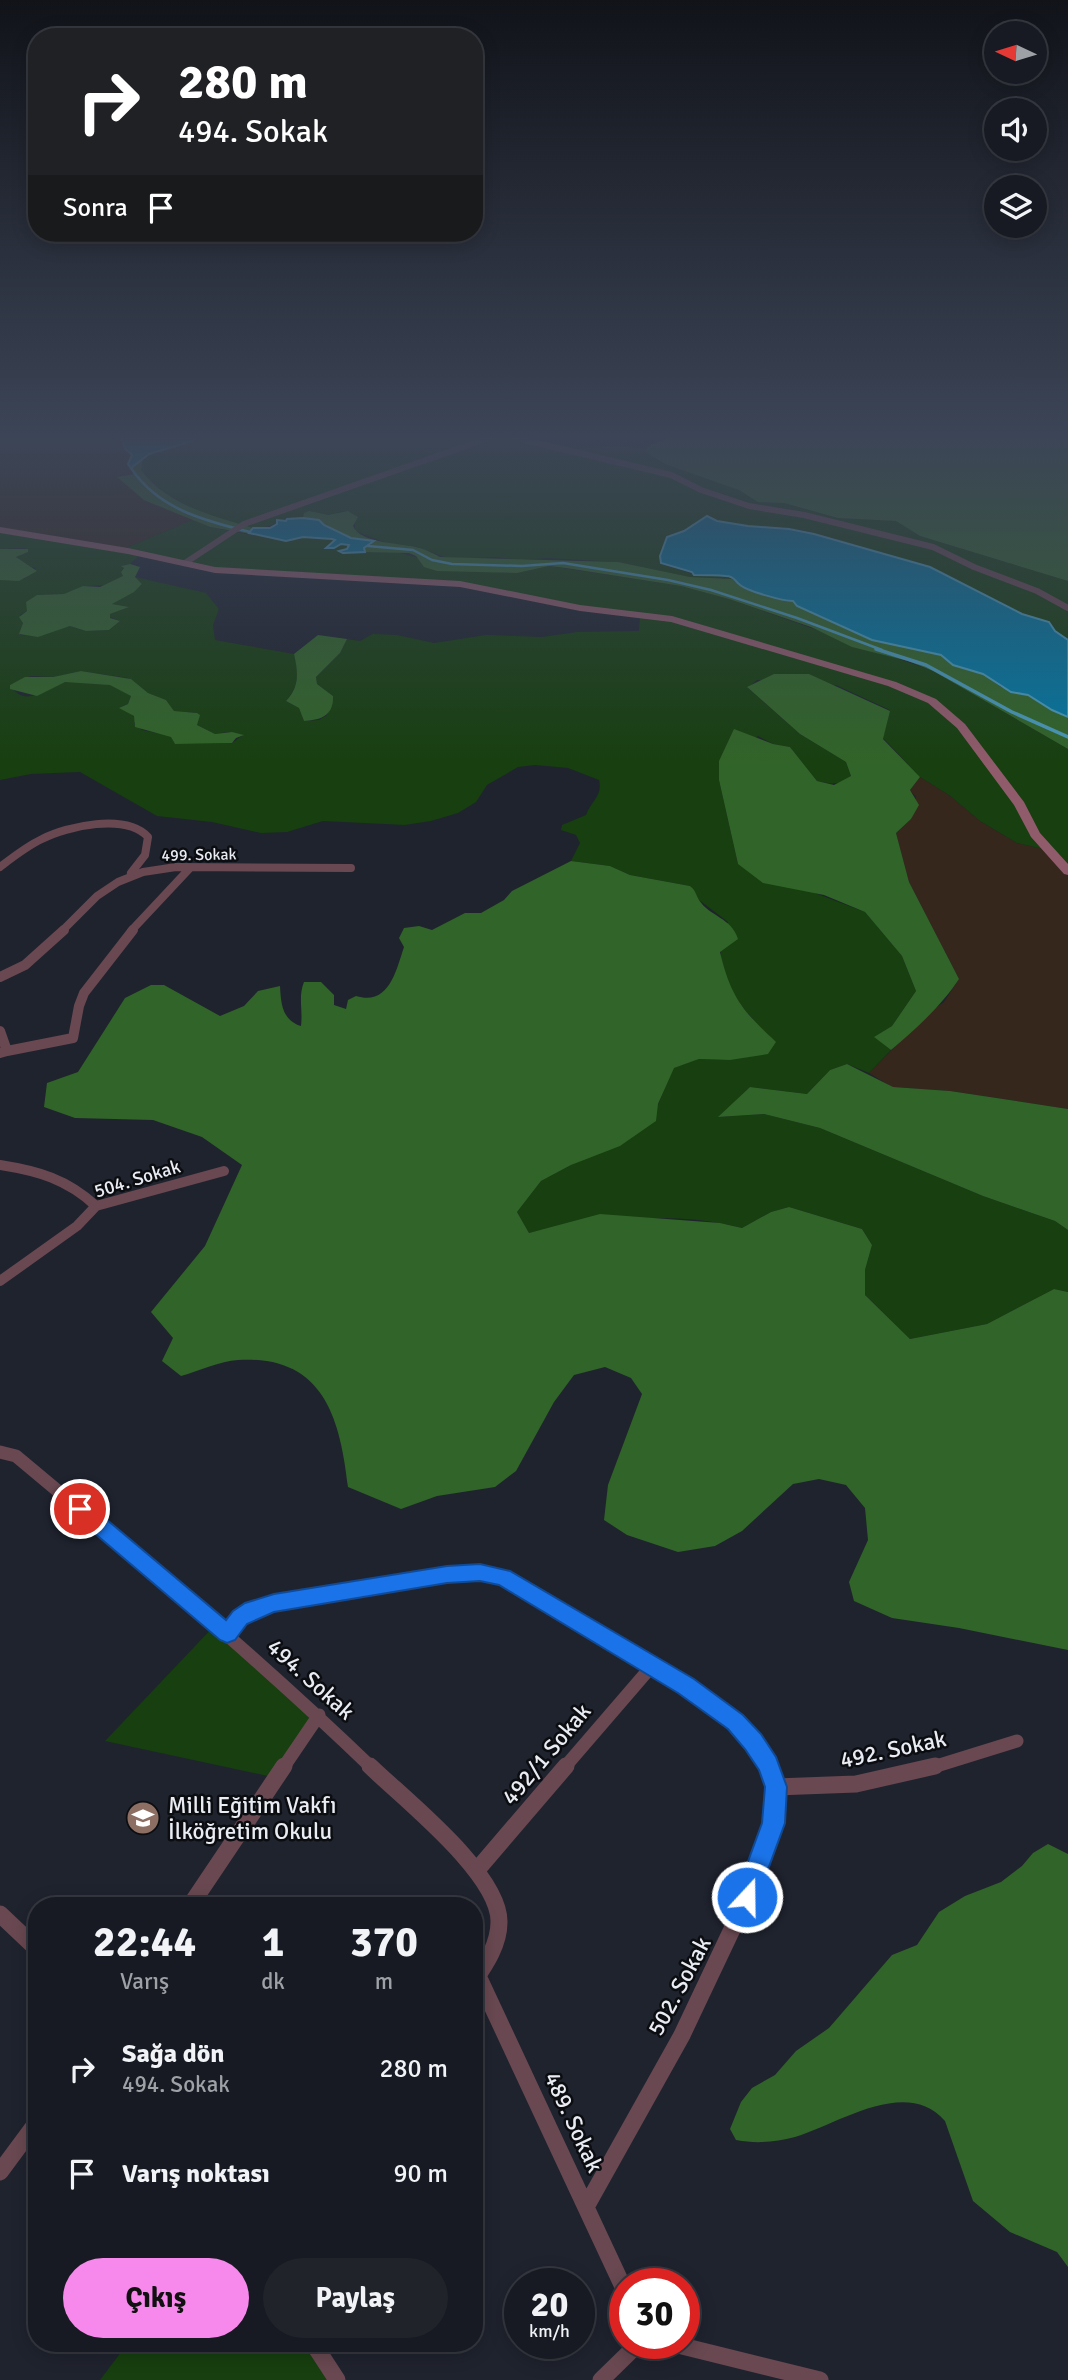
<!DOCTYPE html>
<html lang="tr">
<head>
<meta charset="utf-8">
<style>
  :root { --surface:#171a22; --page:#20232a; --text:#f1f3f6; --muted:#9ea1a5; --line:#363840; --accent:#f788ec }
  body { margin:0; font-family:Signika,sans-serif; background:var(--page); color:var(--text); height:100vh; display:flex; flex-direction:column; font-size:26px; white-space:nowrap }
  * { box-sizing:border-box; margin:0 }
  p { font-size:23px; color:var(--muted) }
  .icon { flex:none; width:38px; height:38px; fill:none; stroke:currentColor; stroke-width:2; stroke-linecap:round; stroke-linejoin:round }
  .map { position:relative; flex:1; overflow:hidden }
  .drawer { position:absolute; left:28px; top:1897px; width:455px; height:455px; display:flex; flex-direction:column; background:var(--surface); border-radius:28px; box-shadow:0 4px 18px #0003,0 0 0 2px var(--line) }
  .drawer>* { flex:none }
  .guide { position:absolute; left:28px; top:28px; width:455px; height:214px; border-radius:28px; box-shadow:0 4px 18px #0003,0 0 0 2px var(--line); background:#202124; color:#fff; overflow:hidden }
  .needle { width:46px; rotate:274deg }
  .buttons { position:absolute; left:984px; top:21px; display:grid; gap:14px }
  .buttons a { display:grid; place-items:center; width:63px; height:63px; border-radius:50%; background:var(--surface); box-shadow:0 4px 18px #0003,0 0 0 2px var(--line); font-size:35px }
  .speed { position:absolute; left:504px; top:2268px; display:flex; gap:14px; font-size:35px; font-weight:700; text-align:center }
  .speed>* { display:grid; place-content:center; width:91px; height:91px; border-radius:50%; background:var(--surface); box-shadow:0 4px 18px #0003,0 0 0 2px var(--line); line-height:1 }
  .speed small { font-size:18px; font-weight:400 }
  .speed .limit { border:10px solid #d22; background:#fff; color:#111 }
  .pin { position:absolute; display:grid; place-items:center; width:60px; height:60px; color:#fff; margin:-30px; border:4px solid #fff; border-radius:50%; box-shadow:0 2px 7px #0007 }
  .me { position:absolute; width:77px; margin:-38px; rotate:21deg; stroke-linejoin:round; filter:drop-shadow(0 0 5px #0008) }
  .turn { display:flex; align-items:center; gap:24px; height:147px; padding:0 35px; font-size:32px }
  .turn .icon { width:91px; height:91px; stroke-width:2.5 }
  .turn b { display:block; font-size:49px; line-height:60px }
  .then { display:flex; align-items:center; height:66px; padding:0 35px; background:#0003; gap:14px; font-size:26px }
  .eta { display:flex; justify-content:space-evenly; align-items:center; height:119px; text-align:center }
  .eta b { font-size:42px; font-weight:800; line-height:49px }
  .cta { display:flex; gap:14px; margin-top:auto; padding:14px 35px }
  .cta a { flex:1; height:80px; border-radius:42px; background:var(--accent); color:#111; font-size:28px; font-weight:800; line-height:80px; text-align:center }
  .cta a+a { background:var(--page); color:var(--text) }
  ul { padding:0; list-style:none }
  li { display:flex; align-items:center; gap:21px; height:105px; padding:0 35px }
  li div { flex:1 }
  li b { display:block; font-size:26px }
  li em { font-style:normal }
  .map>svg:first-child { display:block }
  .industrial { fill:#36271c }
  .green { fill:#173f0f; fill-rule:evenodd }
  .forest { fill:#316428 }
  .water { fill:#0477a0; stroke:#499ab9; stroke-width:2 }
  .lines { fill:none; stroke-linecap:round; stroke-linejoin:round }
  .stream-far1 { stroke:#499ab9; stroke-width:2.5 }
  .stream { stroke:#499ab9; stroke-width:3.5 }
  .street-far4 { stroke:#694851; stroke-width:6 }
  .street-far3 { stroke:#694851; stroke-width:8 }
  .street-far2 { stroke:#694851; stroke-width:10 }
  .street-far1 { stroke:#694851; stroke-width:13 }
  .street { stroke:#694851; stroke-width:17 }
  .secondary { fill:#905b6a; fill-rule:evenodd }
  .route { fill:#1a73e8; stroke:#114b97; stroke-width:2 }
  .labels { text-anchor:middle; stroke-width:5; stroke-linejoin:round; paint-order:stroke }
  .far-street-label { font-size:16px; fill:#e9ecf3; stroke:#0b0d11 }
  .street-label { font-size:19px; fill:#e9ecf3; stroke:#0b0d11 }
  .near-street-label { font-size:23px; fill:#e9ecf3; stroke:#0b0d11 }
  .near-poi-label { font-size:23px; fill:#e9ecf3; stroke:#0b0d11; text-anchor:start }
</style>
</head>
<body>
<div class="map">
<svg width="1068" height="2380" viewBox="0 0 1068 2380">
  <rect width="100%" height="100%" fill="#1f232e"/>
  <path class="industrial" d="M0,433h112l11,7 2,9 7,8 -4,7 6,10 -16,3 53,33 22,10 -72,30 -121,-20z
    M920,777l29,18 31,26 37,22 31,7 20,21v238l-118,-18 -58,-4 -23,-14 57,-58 18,-13 15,-23 -50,-97 -13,-49 15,-14 5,-22 -6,-7z"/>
  <path class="green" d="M225,433h284l56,17 54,-4 27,3 1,4 18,11 58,19 43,20h18l54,15 58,3 24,15 148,45v59l-13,-9 -7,-9 -26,-8 -92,-47 -129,-37 -53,-4 -31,-5 -9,-4 -42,24 -3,10 1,14 29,9 18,-1 26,6v4l-5,-4 -42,-2 -73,-15 -69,-4 -28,2 -25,-3 -45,2 -32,-12 -31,-4 -32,-12v-10l-10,-10 -17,4 -24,-2 -1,5 -16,1v3c-12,-1 -21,8 -35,6 -34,-5 -91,-30 -111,-58l2,-13 6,-3 52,-16 23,1 4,-4z
    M193,520l17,7 35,7 46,6 12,-3 32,3 -1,4 -8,3 8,1 7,-4 8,1 -1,4h-6l1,4 50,-2 68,19 56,3 32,-7 132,20 48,13 204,72 135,78v122l-20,-21 -31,-7 -37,-22 -31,-26 -29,-18 -37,-39 7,-28 -54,-25 -79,-5 -9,8 52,46 46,28 5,14c-12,10 -20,8 -34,5l-27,-34 -17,-3 -15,-8 -39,25v19l19,84 127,48 37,44 14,35 -24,35 -17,11 16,13 -22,23 -22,-9 -17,6 -23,24 -57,-7 -31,30 45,-3 56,14 163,68 72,25 13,9v62l-14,-3 -67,35 -77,15 -45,-44v-25l7,-25 -10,-16 -73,-22 -18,5 -29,16c-64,-17 -149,-10 -213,5l-12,-21 24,-31 30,-16 87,-60 15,-37 26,-9 31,1 23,-41c-15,-15 -35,-47 -32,-70 1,-9 4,-18 7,-27l-29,-22 -9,-14 -60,-11 -20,-9 -39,-5 9,-18 -4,-8 -15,-5 1,-5 24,-10c5,-14 17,-19 13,-35l-31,-12 -33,-3 -17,2 -31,18 -11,17 -18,11 -27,8 -26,4 -82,-4 -36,11 -26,1 -49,-11 -55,-6 -77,-44 -49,2 -31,6v-200l24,-1 12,-11 -9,-2 -11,-9 12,-5 -3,-4 -25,1v-19l121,20zM141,554l98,19 242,13 131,26 28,3 -1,16 -62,1 -35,5 -56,-2 -52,8 -37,-8 -24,-1 -13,7 -13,-2 -7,14 -24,24 1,7 16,12 -6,19 -8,5 -15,1 -5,-13 -13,-7c13,-15 13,-28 8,-47l-79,-14 -2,-15 6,-16 -13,-16 -71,-16 7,8 -31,19 17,3 -18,7v3l10,4 -11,9 -23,1 -16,-5 -34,10 -16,-1 3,-12 -3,-8 7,-4 10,-16 27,-1 23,-8 18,-1 18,-9 -2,-5 3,-4 -2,-2 8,-1zM81,671l47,7 20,15 18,7 8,11 23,2v12l18,9 13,-2 15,3 -11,8 -57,1 -4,-8 -29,-6 -8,-6 2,-6 -15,-11 7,-3 3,-8c-4,-3 -9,-7 -14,-9 -8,-4 -45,-7 -54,-5 -17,5 -37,28 -53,3l21,-9 22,1z
    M216,1624l103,91 -42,63 -172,-37z
    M128,2343h185l24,37h-237z"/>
  <path class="forest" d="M678,433h390v148l-148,-45 -24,-15 -58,-3 -54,-15 -26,-1 -19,-12 -74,-26 -18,-11 -1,-4 3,-3z
    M143,457l-2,13c26,35 72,46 112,58l-4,4 2,2 -41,-7 -66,-27 -27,-23 17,-3 -3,-6z
    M309,511l19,4 20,-4 10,6 -5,9c7,18 50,17 67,22 7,2 14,6 20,9l178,5 72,15 42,2 38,17 23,5 4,5 75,34 69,15 12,10 30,9 18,13 26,8 25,15 16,7v32l-135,-78 -25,-10 -56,-14 -41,-20 -82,-28 -48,-13 -115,-18 -17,-2 -32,7 -80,-2 -13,-4 -8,-11 -7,-3 -44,-1 -2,-4 8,-3v-5c-26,2 -43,-20 -68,-22l1,-5z
    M0,549h28v3l-12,5 21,14 -18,10 -19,-1z
    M130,564l10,3 -5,10 7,7 -8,8 -22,12 17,3 -19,7v4l10,3 -11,9 -23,1 -16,-5 -32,11 -19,-3 4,-11 -4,-6 8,-6 -1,-9 11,-7 27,-1 19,-8 17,1 23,-11 -2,-4 3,-4 -3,-2z
    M318,635l29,4 -7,14 -24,24 1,7 16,12c1,20 -13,24 -29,25l-5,-13 -13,-7c14,-15 12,-29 8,-47z
    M81,671l50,8 17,14 18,7 8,11 23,2 3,2 -3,10 18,9 17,-2 12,3 -8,3 -4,5 -57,1 -4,-7 -36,-10 -1,-11 -15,-8 9,-4 3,-8 -21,-11 -45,-3 -28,14 -27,-7v-4l15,-8h28z
    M774,674h35l81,37 -7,28 37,38 -10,13 9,15 -8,14 -15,14 13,49 50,97c-16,25 -45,52 -68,71l-17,-13 18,-11 24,-35 -14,-35 -37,-44 -41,-17 -61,-12 -25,-19 -19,-84v-19l15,-32 39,15 17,3 27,34 17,4 17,-9 -5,-14 -46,-28 -53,-47z
    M571,861l39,5 20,9 60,11c6,5 5,7 9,14 10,16 33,18 39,39l-18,13c11,46 23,59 56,90l-8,12 -38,6 -31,-1 -25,9 -16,36 -2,17 -36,25 -49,19 -30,16 -24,31 12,21 71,-19 120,9 22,5 29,-16 18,-5 73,22 10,16 -7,25v25l45,44 77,-15 67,-35 14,3v358l-109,-22 -67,-10 -38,-17 -5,-19 19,-42 -3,-32 -19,-23 -27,-6 -26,5 -51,47 -27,15 -37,6 -51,-17 -23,-15 4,-35 34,-91 -11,-16 -26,-11 -31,8 -20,27 -38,69 -21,16 -58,9 -36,13 -53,-22c-8,-70 -25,-132 -110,-127 -18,1 -39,11 -57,16l-19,-15 11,-23 -22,-26 54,-66 37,-81 -40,-28 -49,-17 -78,-2 -31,-11 3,-24 31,-11 47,-74 26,-13h13l56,31 24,-10 14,-15 22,-5c1,18 2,34 21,40 2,-17 -3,-29 3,-44h17l13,13v10l12,4 2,-9 8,-4c33,10 40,-25 48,-49l-5,-9 5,-10 15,-2 13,4 33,-17h16l23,-13 8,-9z
    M847,1064l46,23 57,4 118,18v121l-13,-9 -72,-25 -163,-68 -56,-14 -46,3 32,-30 57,7 23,-24z
    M1048,1844l20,10v413l-11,-15 -47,-20 -37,-31 -28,-80c-39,-45 -108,4 -150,16 -20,5 -38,7 -59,3l-6,-11 11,-27 11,-14 23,-13 21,-24 33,-23 63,-73 25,-10 22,-33 26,-16 36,-14 21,-16 11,-13z"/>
  <path class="water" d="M112,433h51l7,5 28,-2 -5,5 -44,13 -18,14 -3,-4 4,-9 -7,-6 -3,-9z
    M707,516l10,5 31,5 41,3 25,5 116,33 92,47 27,8 6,9 13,9v77l-16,-7 -24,-15 -17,-3 -28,-18 -30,-9 -12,-10 -69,-15 -75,-34 -4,-5c-10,0 -47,-10 -54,-17 -4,-3 -5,-8 -13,-8 -11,-1 -20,-1 -32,-1l-2,-3 -31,-9 -1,-7 7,-19 17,-6z
    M303,518l16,2 5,5 27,13 23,3 -10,7 1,4 -22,1 -4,-2 8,-2 2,-4 -8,-1 -7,4h-8l9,-8 -3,-1 -29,-2 -17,4 -37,-8 4,-5h17l7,-4v-4l9,1 1,-2z"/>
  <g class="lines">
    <path class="stream-far1" d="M131,468c27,41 74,53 119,64
      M368,546l45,4 19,10 20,4 70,2 41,-3 105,17 43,10 86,28 85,32"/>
    <path class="stream" d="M876,649l50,16 86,47 56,25"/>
    <path class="street-far4" d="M509,433l15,7 147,35 30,15 48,16 55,9 129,32 41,20 63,24 31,17
      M185,563l59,-39 259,-91"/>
    <path class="street-far3" d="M0,867c13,-10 27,-21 42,-28 25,-13 84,-26 106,-2l-3,18 -14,18
      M62,931l35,-35 21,-14 25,-10 33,-5 175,1
      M131,931l59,-63"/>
    <path class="street-far2" d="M0,977l25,-12 39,-35
      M0,1031l7,20 -7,2
      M7,1051l66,-13 6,-32 5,-13 49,-63
      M0,1165c38,6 67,14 96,41
      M0,1281l77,-55 19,-20 128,-35"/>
    <path class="street-far1" d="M0,1452l16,4c121,101 242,202 356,312
      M227,1634l21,-20 26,-11 173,-29 33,-2 23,5 210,127 39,36 18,28
      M283,1768l36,-53
      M564,1768l87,-101
      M930,1768l87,-27"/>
    <path class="street" d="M370,1766c34,33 130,108 129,156 0,22 -13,42 -25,59
      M776,1787l80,-3 79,-18
      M477,1870l89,-104
      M190,1906l94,-140
      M0,1914l37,35
      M478,1976l147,315
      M0,2172l37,-50
      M587,2205l95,-170 62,-131 30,-89 2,-28 -7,-21
      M313,2343l24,37
      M670,2343l150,37
      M601,2380l38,-37"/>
    <path class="secondary" d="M0,527l128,21 87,19 245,14 120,24 92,11 224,66 40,17 29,25 59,78 16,31 28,31v11l-4,-1 -33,-37 -17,-32 -57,-77 -29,-25 -40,-17 -217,-64 -91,-11 -120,-24 -245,-14 -87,-19 -128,-21z"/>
  </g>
  <linearGradient id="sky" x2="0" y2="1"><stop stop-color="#111319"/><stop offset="0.57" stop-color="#3c4557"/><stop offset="1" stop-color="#3c4557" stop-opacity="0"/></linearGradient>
  <rect width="1068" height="766" fill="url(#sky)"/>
  <path class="route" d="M80,1501l7,2 139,117 7,-9 12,-8 29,-9 173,-28 33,-2 30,7 184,108 49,36 18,19 15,23 11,30 -2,36 -30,82 -8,4 -9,-4 -3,-8 27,-74 3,-36 -6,-17 -14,-21 -17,-20 -50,-36 -179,-108 -19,-4 -33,2 -173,29 -27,12 -12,16 -8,3 -7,-3 -147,-125 -3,-6 3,-6z"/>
  <defs>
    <symbol id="school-disc" viewBox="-11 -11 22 22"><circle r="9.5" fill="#8d6e63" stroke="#0b0d11"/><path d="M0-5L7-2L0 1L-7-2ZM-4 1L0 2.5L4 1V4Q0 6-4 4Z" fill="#fff"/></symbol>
  </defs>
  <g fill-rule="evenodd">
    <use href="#school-disc" x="124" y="1799" width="38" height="38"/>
  </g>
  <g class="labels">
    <g class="far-street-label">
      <text transform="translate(199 854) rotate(-1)" y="6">499. Sokak</text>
    </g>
    <g class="street-label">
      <text transform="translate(137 1178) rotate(-17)" y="7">504. Sokak</text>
    </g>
    <g class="near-street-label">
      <text transform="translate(311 1679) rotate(42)" y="8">494. Sokak</text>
      <text transform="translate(893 1749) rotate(-12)" y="8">492. Sokak</text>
      <text transform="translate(546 1754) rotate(-50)" y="8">492/1 Sokak</text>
      <text transform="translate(679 1986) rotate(-62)" y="8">502. Sokak</text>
      <text transform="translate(574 2122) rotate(65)" y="8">489. Sokak</text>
    </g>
    <g class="near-poi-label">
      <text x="168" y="1813">Milli Eğitim Vakfı<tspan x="168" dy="26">İlköğretim Okulu</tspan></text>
    </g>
  </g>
</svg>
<div class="buttons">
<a><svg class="needle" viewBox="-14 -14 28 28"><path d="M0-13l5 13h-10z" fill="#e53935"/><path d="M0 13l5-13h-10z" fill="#9ea1a5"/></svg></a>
<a><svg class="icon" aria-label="sound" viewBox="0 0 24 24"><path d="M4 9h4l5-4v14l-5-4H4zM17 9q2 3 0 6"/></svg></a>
<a><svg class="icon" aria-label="layers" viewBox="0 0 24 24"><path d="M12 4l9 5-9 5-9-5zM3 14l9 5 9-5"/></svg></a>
</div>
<div class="speed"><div>20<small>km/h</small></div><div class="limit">30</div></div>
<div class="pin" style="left:80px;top:1509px;background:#d93025"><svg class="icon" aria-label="arrive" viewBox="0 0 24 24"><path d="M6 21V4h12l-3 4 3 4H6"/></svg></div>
<svg class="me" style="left:747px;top:1897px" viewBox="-20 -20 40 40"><circle r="17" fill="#1a73e8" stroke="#fff" stroke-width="3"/><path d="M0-11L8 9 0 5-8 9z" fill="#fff"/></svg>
<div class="guide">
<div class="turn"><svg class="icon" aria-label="right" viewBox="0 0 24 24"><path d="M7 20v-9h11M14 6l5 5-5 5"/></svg><div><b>280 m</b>494. Sokak</div></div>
<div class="then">Sonra<svg class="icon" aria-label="arrive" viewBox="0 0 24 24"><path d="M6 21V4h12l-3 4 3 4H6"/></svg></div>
</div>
<section class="drawer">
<div class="eta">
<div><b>22:44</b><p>Varış</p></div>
<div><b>1</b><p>dk</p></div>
<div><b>370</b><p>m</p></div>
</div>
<ul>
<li><svg class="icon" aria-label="right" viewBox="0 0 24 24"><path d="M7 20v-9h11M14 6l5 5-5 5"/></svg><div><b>Sağa dön</b><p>494. Sokak</p></div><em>280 m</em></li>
<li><svg class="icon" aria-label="arrive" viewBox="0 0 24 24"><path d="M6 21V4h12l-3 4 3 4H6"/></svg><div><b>Varış noktası</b></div><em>90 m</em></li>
</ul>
<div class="cta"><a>Çıkış</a><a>Paylaş</a></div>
</section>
</div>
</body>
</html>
